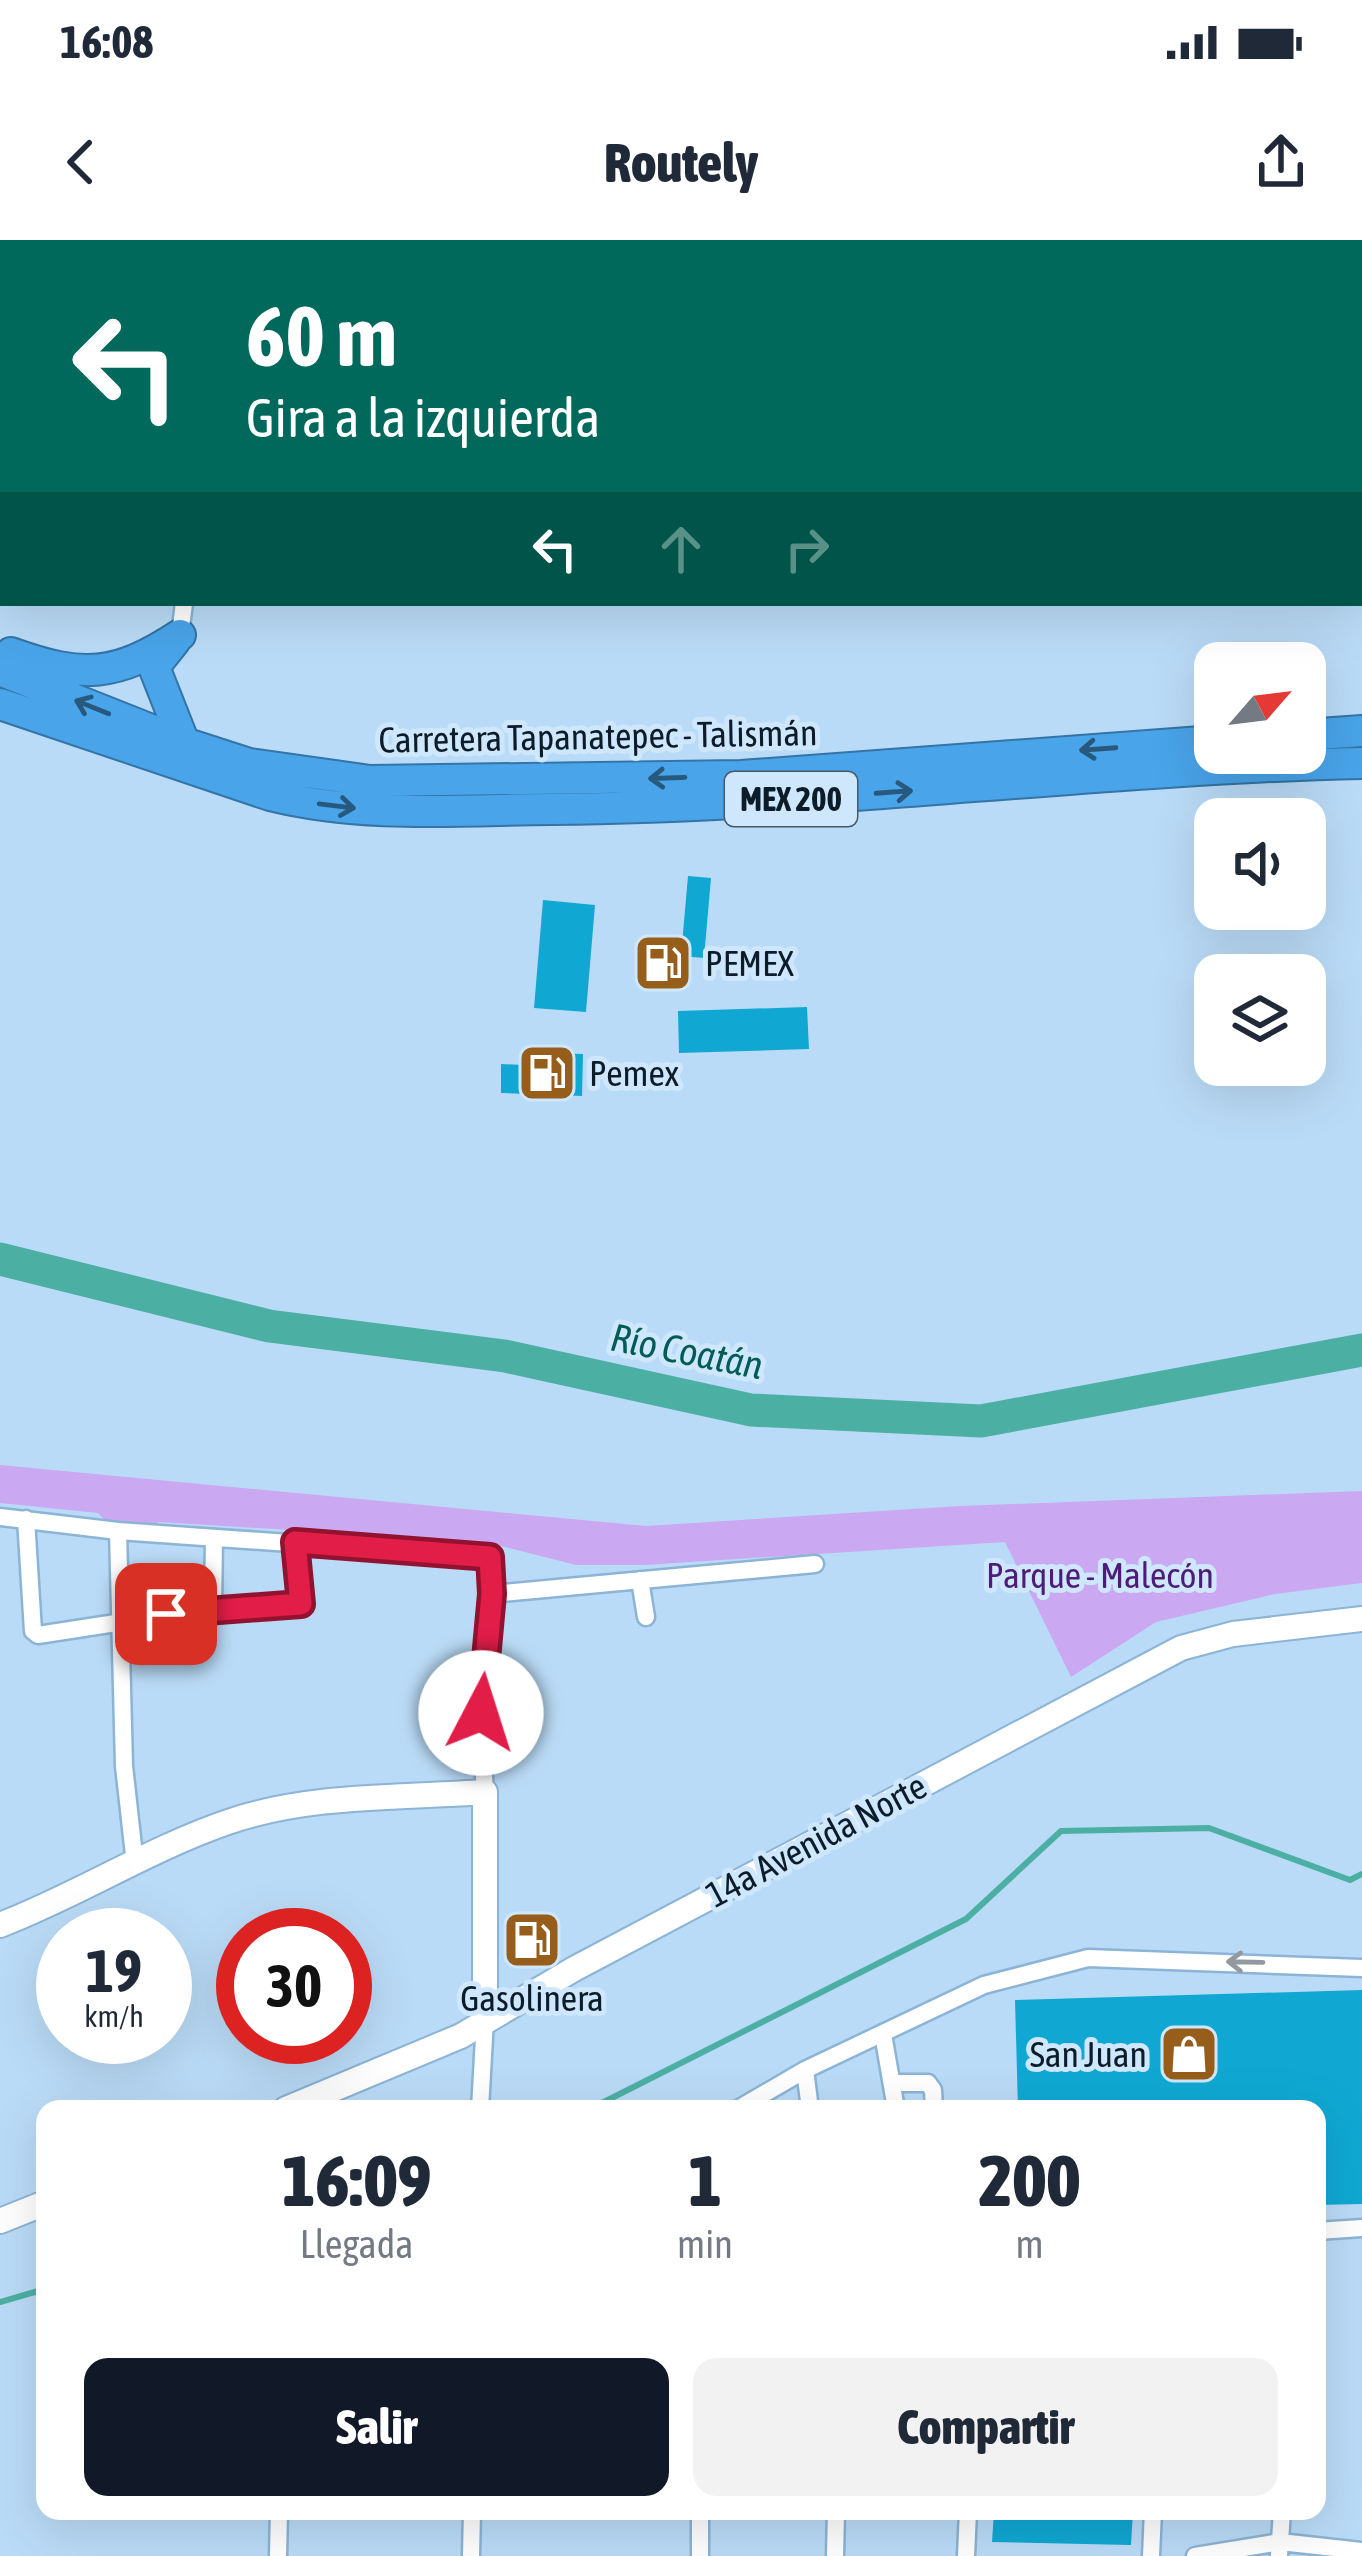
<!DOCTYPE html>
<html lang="es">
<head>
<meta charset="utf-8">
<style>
  :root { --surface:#fff; --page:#f2f2f3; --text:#1f2937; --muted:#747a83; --accent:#111827 }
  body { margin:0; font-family:"Asap Condensed",sans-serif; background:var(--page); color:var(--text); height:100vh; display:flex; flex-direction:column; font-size:45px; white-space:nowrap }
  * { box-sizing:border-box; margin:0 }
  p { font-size:39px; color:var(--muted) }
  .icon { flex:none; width:66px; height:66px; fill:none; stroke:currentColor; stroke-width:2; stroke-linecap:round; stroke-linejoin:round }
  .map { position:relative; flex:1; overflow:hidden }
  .panel { position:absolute; left:36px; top:1860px; width:1290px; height:420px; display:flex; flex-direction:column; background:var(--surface); border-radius:24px; box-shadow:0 12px 48px #0002 }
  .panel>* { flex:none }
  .guide { position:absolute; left:0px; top:0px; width:1362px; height:366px; box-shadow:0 12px 48px #0002; background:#00695c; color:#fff; overflow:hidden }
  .needle { width:78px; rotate:62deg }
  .controls { position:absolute; left:1194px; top:402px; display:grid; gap:24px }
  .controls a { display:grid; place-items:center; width:132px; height:132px; border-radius:24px; background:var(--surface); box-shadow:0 12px 48px #0002; font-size:60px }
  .speed { position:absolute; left:36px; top:1668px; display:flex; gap:24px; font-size:60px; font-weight:700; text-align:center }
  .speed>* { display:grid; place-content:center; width:156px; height:156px; border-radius:50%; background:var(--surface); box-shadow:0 12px 48px #0002; line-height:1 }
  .speed small { font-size:30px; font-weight:400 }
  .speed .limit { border:18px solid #d22; background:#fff; color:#111 }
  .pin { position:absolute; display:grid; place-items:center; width:102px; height:102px; color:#fff; margin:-51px; border-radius:24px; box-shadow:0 6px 18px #0006 }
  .me { position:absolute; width:132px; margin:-66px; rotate:5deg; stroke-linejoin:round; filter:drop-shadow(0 0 9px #0008) }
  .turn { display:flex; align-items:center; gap:42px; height:252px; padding:0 48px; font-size:54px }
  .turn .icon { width:156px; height:156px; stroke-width:2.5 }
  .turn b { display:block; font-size:84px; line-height:102px }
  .lanes { display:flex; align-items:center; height:114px; padding:0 48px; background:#0003; justify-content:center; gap:60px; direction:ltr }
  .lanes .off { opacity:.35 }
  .eta { display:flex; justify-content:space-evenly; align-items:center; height:204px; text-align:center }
  .eta b { font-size:72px; font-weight:800; line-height:84px }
  .button { display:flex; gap:24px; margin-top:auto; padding:24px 48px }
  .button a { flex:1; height:138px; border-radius:24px; background:var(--accent); color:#fff; font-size:48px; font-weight:800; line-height:138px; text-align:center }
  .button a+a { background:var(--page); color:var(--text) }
  .status { display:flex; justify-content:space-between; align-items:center; height:84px; padding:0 60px; background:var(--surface); direction:ltr }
  .status svg { height:33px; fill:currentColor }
  header { display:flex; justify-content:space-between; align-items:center; height:156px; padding:0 48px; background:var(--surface); font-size:54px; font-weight:800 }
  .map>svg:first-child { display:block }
  .green { fill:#caa8f2 }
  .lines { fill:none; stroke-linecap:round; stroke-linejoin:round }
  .stream { stroke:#4cafa3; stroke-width:6 }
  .river { stroke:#4cafa3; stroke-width:33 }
  .building { fill:#10a8d3 }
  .street-casing { stroke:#8cb4d6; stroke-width:21 }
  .secondary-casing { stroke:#8cb4d6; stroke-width:28 }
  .highway-casing { stroke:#3474a6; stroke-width:34 }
  .street { stroke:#fff; stroke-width:16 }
  .secondary { stroke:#fff; stroke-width:24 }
  .highway { stroke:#49a4e9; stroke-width:30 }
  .oneway { stroke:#27597f }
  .oneway2 { stroke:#92999f }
  .route-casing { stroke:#92132f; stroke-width:30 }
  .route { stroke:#e11d48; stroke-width:21 }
  .labels { text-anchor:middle; stroke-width:10; stroke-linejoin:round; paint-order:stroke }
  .shield { fill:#cee7fd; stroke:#465969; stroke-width:3 }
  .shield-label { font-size:33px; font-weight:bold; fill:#0c1c29 }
  .street-label { font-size:36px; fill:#0c1c29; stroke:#cee7fd }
  .poi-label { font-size:36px; fill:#0c1c29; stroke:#cee7fd; text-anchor:start }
  .park-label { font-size:36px; fill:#4e1b79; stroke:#cee7fd }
  .water-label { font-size:39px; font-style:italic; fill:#005c54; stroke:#cee7fd }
</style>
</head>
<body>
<div class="status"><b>16:08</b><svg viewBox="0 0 49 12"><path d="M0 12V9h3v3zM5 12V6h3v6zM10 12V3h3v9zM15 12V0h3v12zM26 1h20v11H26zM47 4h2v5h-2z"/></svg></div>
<header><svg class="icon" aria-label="back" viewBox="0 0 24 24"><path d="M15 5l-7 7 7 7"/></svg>Routely<svg class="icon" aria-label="share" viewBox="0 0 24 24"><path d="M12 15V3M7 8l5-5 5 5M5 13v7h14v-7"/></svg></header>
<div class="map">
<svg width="1362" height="2316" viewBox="0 0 1362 2316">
  <rect width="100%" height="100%" fill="#badbf7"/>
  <path class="green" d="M0,1225l646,61 314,-20 402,-15v92l-87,11 -119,28 -85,55 -66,-135 -361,23h-68l-91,-23 -326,-20 -18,9 -28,-3 -15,-15 -98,-10z"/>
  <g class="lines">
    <path class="stream" d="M590,1869l376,-190 95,-88 148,-3 141,52 12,-6
      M0,2062l45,-13"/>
    <path class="river" d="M0,1019l269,67 236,30 246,54 230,11 381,-71"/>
  </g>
  <path class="building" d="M688,636l23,2 -7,80 -23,-2z
    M543,660l52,5 -9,107 -52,-4z
    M807,767l2,42 -130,4 -1,-42z
    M525,812l58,2 -1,42 -81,-3v-29l23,1z
    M1362,1750v214l-45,1v-96h-299l-3,-109z
    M994,2271h139l-2,34 -139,-3z"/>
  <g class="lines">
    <defs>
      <path id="street" d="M85,3l1,-3
        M246,3l1,-3
        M0,89h3
        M0,261l3,-5
        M180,395l4,-32
        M0,1277l118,14 372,26 2,37 -12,119 5,79
        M26,1279l7,112 5,4 175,-27 88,-4 -6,-62
        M118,1291l6,235 11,98
        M640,1340l6,37
        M492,1354l323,-30
        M213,1368l1,-70
        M883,1794l13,75
        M805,1830l5,39
        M892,1843h36l5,7 1,19
        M480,1869l5,-89
        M738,1869l67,-39 179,-85 104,-27 274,10
        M1317,1991l45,-3
        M278,2316l1,-45
        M471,2316l1,-45
        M700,2316v-45
        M835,2316l1,-45
        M966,2316l2,-45
        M1151,2316l2,-45
        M1195,2316l85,-14 82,9
        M1279,2316l3,-45"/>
      <path id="secondary" d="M0,1685c78,-30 149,-76 228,-103 80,-28 173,-24 257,-30v228
        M286,1869l175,-73 113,-67 607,-321 52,-14 129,-15
        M0,1981l45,-18"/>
      <path id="highway" d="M174,402l-20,25 30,76
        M11,413c72,26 105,24 169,-18
        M0,430l184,73 65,21 121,17 371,-5 474,-35
        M0,464l270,91c92,23 188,15 281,14 271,-2 540,-40 811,-46
        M1305,495l57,-4"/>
    </defs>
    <use href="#street" class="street-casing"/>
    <use href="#secondary" class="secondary-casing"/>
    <use href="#highway" class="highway-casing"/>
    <use href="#street" class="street"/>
    <use href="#secondary" class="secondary"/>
    <use href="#highway" class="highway"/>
  </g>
  <defs><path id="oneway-shaft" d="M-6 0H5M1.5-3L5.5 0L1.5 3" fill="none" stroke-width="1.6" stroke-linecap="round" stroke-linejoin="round" transform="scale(3)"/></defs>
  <g class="oneway">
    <use href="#oneway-shaft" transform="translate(92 467) rotate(-158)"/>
    <use href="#oneway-shaft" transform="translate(1098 509) rotate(176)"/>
    <use href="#oneway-shaft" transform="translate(667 538) rotate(178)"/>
    <use href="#oneway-shaft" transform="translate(894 552) rotate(-4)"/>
    <use href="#oneway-shaft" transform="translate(337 566) rotate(7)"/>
  </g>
  <use class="oneway2" href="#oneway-shaft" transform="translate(1245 1722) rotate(-179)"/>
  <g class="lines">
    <defs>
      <path id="route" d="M166,1374l135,-10 -6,-62 195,15 2,37 -11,119"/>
    </defs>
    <use href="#route" class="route-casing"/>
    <use href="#route" class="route"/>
  </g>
  <defs>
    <symbol id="fuel-square" viewBox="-11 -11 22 22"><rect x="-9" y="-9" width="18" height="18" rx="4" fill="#975e1b" stroke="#cee7fd"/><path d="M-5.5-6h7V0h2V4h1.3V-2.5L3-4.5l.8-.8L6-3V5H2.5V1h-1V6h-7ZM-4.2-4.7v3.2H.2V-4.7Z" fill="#fff"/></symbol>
    <symbol id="shop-square" viewBox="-11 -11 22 22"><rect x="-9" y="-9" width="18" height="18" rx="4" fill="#975e1b" stroke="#cee7fd"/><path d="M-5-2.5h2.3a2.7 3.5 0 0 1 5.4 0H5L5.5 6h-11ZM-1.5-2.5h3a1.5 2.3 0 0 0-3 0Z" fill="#fff"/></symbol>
  </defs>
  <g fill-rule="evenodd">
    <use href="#fuel-square" x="630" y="690" width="66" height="66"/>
    <use href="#fuel-square" x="514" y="800" width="66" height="66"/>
    <use href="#fuel-square" x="499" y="1667" width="66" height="66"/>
    <use href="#shop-square" x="1156" y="1781" width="66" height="66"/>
  </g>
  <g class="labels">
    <rect class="shield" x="725" y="532" width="132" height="54" rx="9"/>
    <g class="shield-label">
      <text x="791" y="571">MEX 200</text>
    </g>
    <g class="street-label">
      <text transform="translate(598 496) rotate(-1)" y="13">Carretera Tapanatepec - Talismán</text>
      <text transform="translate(816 1600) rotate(-28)" y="13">14a Avenida Norte</text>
    </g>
    <g class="poi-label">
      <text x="705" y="736">PEMEX</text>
      <text x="589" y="846">Pemex</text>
      <text x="532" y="1771" text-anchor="middle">Gasolinera</text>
      <text x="1147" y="1827" text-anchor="end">San Juan</text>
    </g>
    <g class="park-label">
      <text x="1100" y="1348">Parque - Malecón</text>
    </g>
    <g class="water-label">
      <text transform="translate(687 1111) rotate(11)" y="14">Río Coatán</text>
    </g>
  </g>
</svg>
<div class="controls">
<a><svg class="needle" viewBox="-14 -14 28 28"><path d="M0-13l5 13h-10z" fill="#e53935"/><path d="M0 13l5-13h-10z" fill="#747a83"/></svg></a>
<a><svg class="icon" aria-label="sound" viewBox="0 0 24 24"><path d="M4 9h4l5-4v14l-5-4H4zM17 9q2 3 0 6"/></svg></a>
<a><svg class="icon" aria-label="layers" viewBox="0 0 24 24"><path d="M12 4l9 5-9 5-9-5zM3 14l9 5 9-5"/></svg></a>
</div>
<div class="speed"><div>19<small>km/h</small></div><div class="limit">30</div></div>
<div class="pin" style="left:166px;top:1374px;background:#d93025"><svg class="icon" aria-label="arrive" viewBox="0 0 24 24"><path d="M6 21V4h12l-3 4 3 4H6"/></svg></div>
<svg class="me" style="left:481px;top:1473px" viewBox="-20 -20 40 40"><circle r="19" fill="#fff"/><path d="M0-13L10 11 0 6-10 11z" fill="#e11d48"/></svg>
<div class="guide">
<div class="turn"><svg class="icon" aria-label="left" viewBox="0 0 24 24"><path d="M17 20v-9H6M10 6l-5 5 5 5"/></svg><div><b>60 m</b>Gira a la izquierda</div></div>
<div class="lanes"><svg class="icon" aria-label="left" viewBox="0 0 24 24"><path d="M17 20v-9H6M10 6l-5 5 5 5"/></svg><svg class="icon off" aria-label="ahead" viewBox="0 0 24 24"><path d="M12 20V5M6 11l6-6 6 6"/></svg><svg class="icon off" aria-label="right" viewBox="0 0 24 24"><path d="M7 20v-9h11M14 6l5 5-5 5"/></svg></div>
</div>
<section class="panel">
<div class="eta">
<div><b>16:09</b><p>Llegada</p></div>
<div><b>1</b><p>min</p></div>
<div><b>200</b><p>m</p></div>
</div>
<div class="button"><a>Salir</a><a>Compartir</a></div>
</section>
</div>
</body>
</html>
